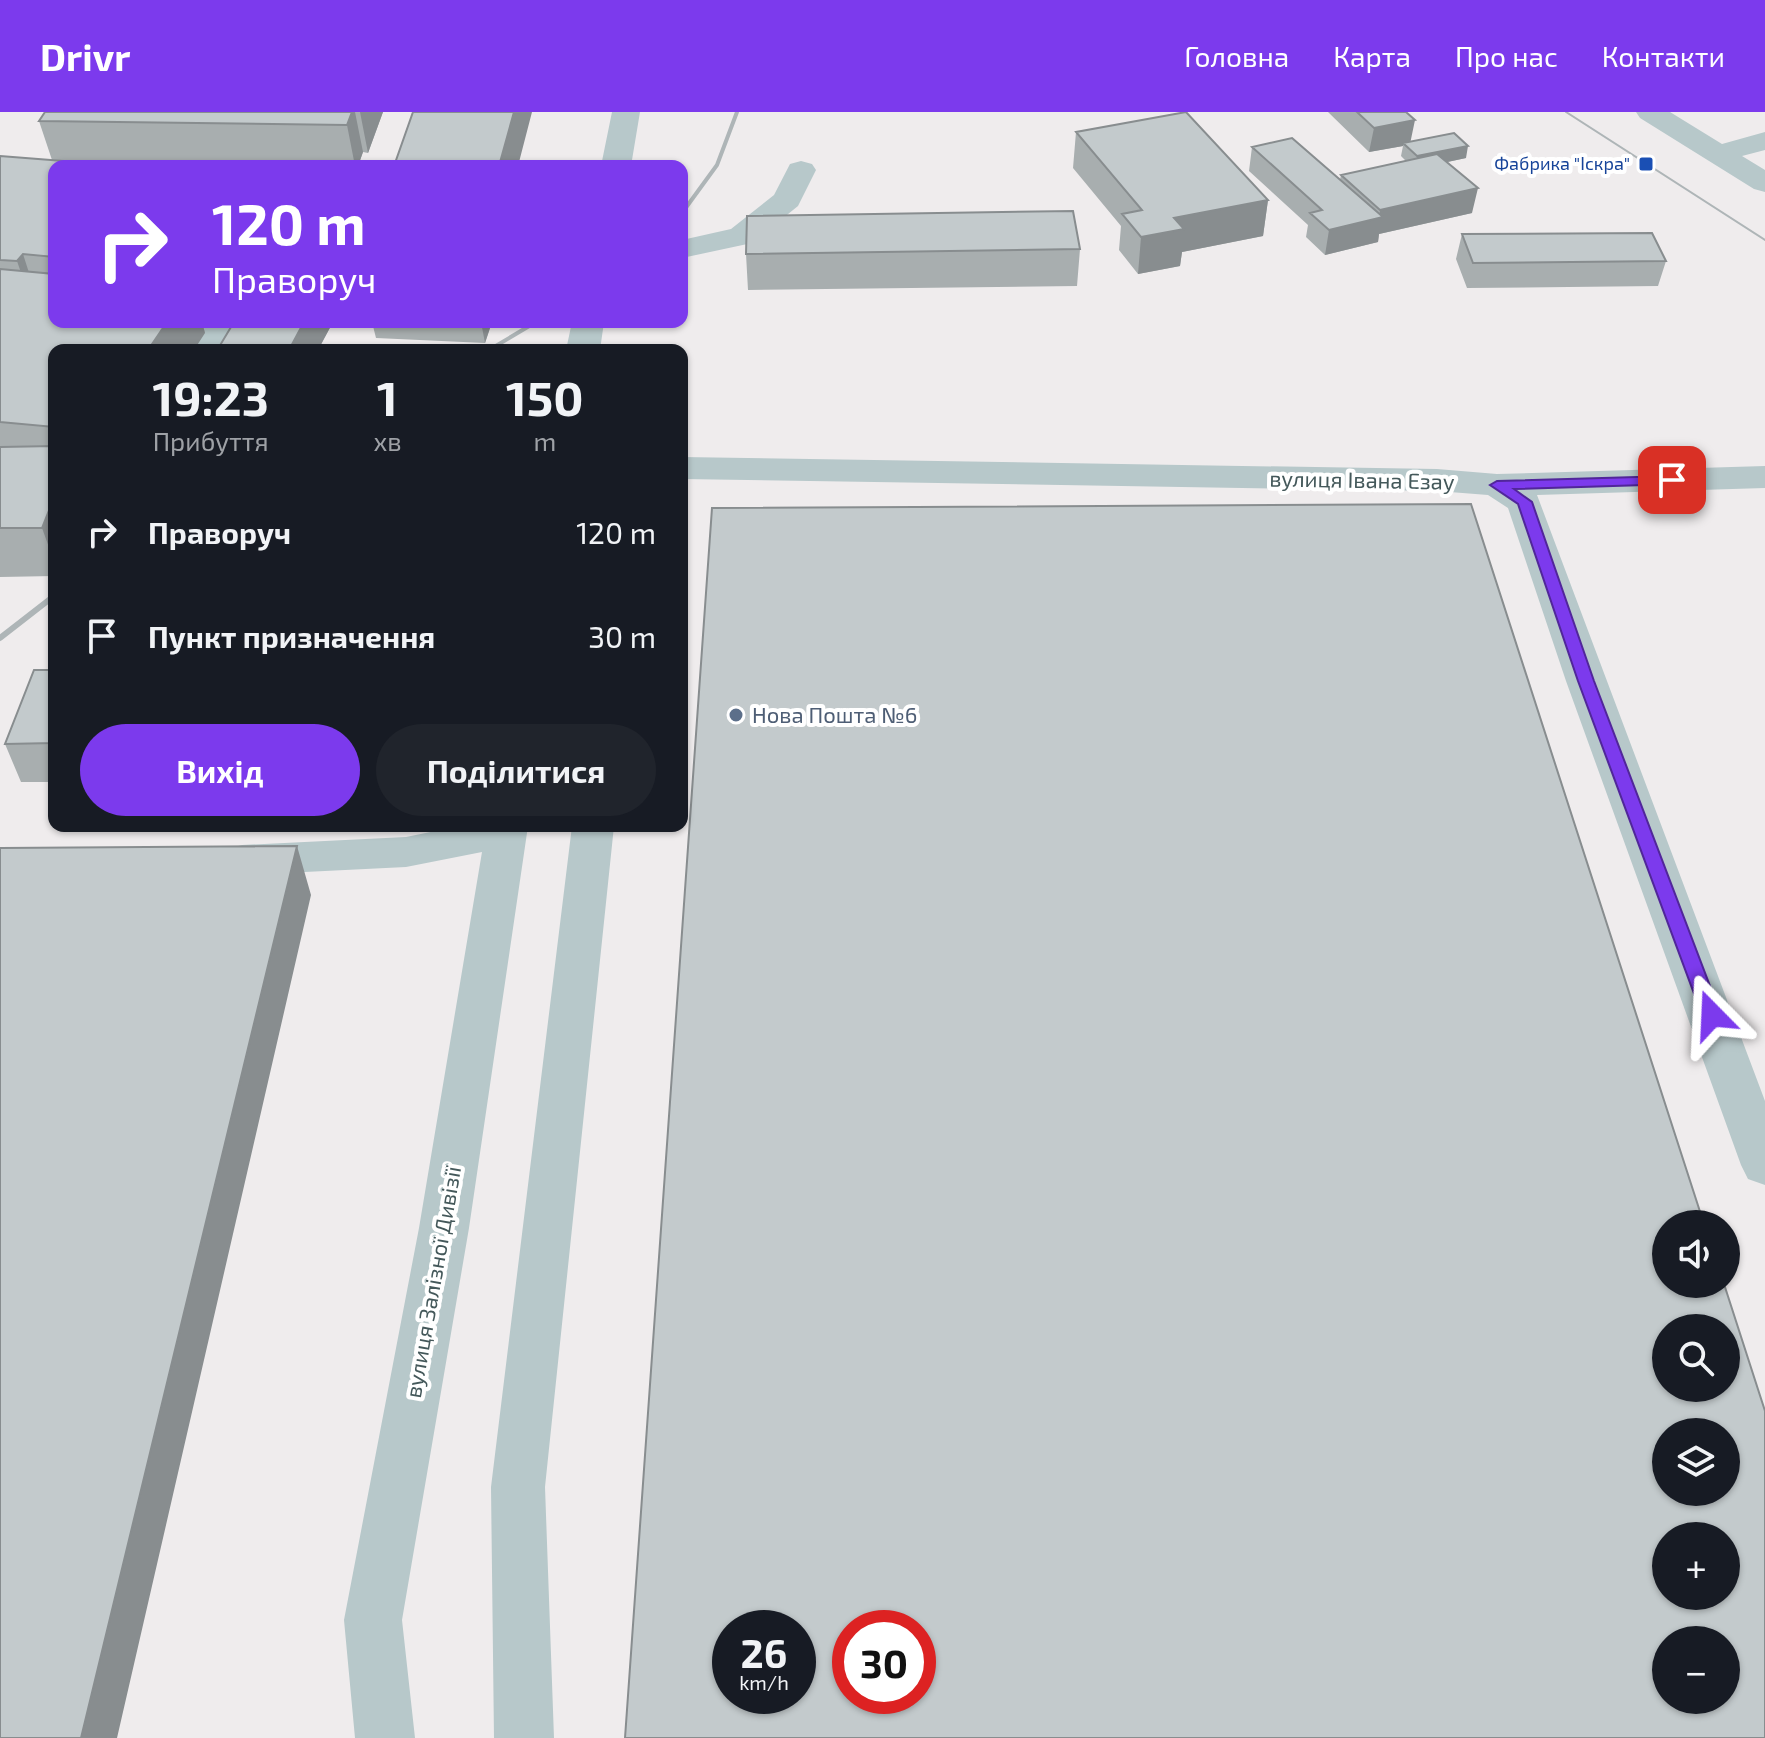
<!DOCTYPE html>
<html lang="uk">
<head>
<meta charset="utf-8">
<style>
  :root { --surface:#171b24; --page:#20242c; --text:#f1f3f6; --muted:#9ea1a6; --accent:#7c3aed }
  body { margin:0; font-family:"Exo 2",sans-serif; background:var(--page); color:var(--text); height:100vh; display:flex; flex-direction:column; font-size:30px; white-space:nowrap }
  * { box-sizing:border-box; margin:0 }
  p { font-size:26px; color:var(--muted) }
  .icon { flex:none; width:44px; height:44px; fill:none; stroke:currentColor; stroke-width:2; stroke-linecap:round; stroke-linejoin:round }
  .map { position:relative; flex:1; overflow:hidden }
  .side { position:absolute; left:48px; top:232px; width:640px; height:488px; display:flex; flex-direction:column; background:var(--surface); border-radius:16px; box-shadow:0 2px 6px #0004 }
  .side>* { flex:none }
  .hud { position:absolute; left:48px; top:48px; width:640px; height:168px; border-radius:16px; box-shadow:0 2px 6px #0004; background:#7c3aed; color:#fff; overflow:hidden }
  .tools { position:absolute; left:1652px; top:1098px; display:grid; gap:16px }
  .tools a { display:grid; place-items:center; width:88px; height:88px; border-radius:50%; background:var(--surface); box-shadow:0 2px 6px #0004; font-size:40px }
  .speed { position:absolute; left:712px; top:1498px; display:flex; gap:16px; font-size:40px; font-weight:700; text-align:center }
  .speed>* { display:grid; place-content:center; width:104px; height:104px; border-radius:50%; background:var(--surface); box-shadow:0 2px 6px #0004; line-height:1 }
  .speed small { font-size:20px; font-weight:400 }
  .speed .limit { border:12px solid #d22; background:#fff; color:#111 }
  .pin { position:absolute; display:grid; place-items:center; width:68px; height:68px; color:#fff; margin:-34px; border-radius:16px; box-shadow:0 4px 12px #0006 }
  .me { position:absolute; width:88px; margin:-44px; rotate:339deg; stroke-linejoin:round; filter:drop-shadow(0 0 6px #0008) }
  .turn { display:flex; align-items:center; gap:28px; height:168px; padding:0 32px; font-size:36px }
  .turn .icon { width:104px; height:104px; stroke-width:2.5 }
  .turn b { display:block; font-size:56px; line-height:68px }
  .eta { display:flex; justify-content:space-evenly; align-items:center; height:136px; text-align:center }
  .eta b { font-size:48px; font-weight:700; line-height:56px }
  .primary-button { display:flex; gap:16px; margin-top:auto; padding:16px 32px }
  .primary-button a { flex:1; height:92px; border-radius:48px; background:var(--accent); color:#fff; font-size:32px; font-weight:700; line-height:92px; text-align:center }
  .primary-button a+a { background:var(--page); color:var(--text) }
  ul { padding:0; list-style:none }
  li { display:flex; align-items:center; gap:24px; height:104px; padding:0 32px }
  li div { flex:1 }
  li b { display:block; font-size:30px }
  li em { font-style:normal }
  header { display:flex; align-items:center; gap:48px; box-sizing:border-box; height:112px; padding:0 40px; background:var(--accent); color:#fff }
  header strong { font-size:38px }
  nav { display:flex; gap:44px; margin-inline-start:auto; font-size:28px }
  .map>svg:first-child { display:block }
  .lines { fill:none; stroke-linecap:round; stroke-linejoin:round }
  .minor { fill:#b7c8ca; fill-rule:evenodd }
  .tram { stroke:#aeb5b7; stroke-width:2 }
  .rail-far1 { stroke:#aeb5b7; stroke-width:4 }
  .rail { stroke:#aeb5b7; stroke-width:6 }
  .wall { fill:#a8aeaf }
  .shaded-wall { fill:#888d8f }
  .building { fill:#c3cacc; stroke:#888d8f; stroke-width:2; fill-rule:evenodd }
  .route { fill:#7c3aed; stroke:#51269a; stroke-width:2 }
  .transit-dot { fill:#1a4fb4; stroke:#fff; stroke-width:3 }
  .service-dot { fill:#5c6f8a; stroke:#fff; stroke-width:3 }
  .labels { text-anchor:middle; stroke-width:8; stroke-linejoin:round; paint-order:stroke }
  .far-transit-label { font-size:18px; fill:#164399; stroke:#fff; text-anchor:end }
  .street-label { font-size:22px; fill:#44585a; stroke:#fff }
  .service-label { font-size:22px; fill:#4e5e75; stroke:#fff; text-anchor:start }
</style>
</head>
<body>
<header>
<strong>Drivr</strong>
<nav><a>Головна</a><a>Карта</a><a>Про нас</a><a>Контакти</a></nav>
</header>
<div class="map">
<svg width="1765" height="1626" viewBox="0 0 1765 1626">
  <rect width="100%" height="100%" fill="#efeced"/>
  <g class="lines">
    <path class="minor" d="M612,0h28l-9,54h-30z
      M1636,0h34l52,32 43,-12v18l-23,6 23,14v22l-11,-3 -114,-71z
      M801,49l11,3 4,6 -18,36 -46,37 -70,15v-18l49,-11 43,-34 16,-31z
      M208,210h32l-18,28h-34z
      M572,210h32l-4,28h-34z
      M682,345l755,12 60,5 268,-8v22l-228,7 228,606v84l-17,-6 -7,-14 -175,-484 -58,-173 -20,-13 -51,-4 -755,-12z
      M460,714h68l-59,402 -67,392 13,118h-60l-11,-118 75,-392 63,-376 -76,15 -164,8 -15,-4 -6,-11 6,-11 15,-4 164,-8z
      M572,714h42l-69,661 9,251h-60l-3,-251z"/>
    <path class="tram" d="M1566,0l199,128"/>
    <path class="rail-far1" d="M682,101l35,-48 20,-53
      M489,238l47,-28"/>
    <path class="rail" d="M0,526l54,-42"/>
  </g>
  <path class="wall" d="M45,0h338l-15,41 -5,-1 -5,14h-304v156h148l3,11 -151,17v226l-54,1v-421l52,4 -13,-39z
    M1328,0h78l4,30 56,16 -19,4 25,51 -93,21 -1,8 -53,13 -19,-18 2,-12 -59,-54 3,-24 88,33 1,-5 65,-14 -5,-5 2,-10 -34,6z
    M1076,20l192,68 -5,36 -81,16 -2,14 -42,8 -19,-24 2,-24 -48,-58z
    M1462,122l204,27 -8,25 -191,2 -11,-29z
    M1080,137l-3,37 -329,4 -2,-36z
    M333,210l-15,28h-98l-1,-3z
    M372,210h120l-7,21 -109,-5z
    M54,558v112h-33l-16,-38z"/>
  <path class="shaded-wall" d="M352,0h3l8,40 -5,14h-3l-8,-41z
    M360,0h23l-15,41z
    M514,0h18l-14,54h-19z
    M1415,8l-5,24 -7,-1v3l-34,6 5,-24z
    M1468,34l-2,12 -51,11 2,-13z
    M1478,76l-6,25 -93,21 -1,8 -53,13 4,-25 50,-12 1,-8z
    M1268,88l-5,36 -81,16 -2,14 -42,8 3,-37 33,-19z
    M23,142l15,47 -5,7 -16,-47z
    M167,210h35l3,11 -11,17h-46z
    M304,210h29l-15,28h-29z
    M481,210h11l-7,21z
    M54,386v63l-12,-33z
    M297,734l14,49 -194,843h-36z"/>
  <path class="building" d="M45,0h307l-5,13 -308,-4z
    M413,0h101l-15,54h-105z
    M1186,0l82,88 -94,18 10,11 -43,8 -19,-23 20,-4 -66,-78z
    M1357,0h49l9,8 -41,8z
    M1454,21l14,13 -51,10 -14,-13z
    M1292,26l91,79 -54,13 -19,-17 12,-3 -70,-63z
    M1437,42l41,34 -98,22 -39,-35z
    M0,44l127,10h-73v91l-31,-3 -6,7 -17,-1z
    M1073,99l7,38 -334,5 1,-38z
    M1652,121l14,28 -193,2 -11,-29z
    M0,157l54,5v48h113l-19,28h-94v77l-54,-5z
    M234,210h70l-15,28h-21l-49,-3z
    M54,334v52l-12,30h-42v-81z
    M1471,392l233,720h-38v60h58l41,127v327h-1140l87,-1230zM1666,1216h60v60h-60zM1666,1320h60v60h-60zM1666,1424h60v60h-60zM730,1516h68v68h-68zM850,1516h68v68h-68zM1666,1528h60v60h-60z
    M34,558h20v73l-49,1z
    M297,734l-216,892h-81v-890z"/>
  <path class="route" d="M1672,364l5,1v7l-163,5 18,13 62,179 127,334 -9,7 -10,-7 -124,-334 -60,-177 -28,-19 7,-4z"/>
  <rect class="transit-dot" x="1638" y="44" width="16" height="16" rx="4"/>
  <circle class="service-dot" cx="736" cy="603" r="8"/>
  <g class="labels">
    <g class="far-transit-label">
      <text x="1630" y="58">Фабрика "Іскра"</text>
    </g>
    <g class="street-label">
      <text transform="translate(1362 368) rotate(1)" y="8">вулиця Івана Езау</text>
      <text transform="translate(433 1170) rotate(-80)" y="8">вулиця Залізної Дивізії</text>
    </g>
    <g class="service-label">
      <text x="752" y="611">Нова Пошта №6</text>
    </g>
  </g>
</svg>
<div class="tools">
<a><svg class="icon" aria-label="sound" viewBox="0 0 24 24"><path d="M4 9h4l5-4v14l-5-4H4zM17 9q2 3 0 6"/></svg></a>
<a><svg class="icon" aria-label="search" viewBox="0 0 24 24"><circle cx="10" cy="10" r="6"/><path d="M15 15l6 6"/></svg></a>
<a><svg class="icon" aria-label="layers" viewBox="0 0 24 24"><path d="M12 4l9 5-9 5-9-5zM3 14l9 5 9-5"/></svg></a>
<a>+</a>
<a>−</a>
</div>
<div class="speed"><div>26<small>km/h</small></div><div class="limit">30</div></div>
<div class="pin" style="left:1672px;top:368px;background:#d93025"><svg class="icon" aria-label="arrive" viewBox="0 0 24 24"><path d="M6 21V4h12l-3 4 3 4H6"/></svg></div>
<svg class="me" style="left:1712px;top:903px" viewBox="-20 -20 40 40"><path d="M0-17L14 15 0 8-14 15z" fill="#7c3aed" stroke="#fff" stroke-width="4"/></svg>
<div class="hud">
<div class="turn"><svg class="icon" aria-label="right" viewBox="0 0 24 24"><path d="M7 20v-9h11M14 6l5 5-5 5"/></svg><div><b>120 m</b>Праворуч</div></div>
</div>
<section class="side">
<div class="eta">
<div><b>19:23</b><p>Прибуття</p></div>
<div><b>1</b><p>хв</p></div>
<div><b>150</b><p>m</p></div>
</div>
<ul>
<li><svg class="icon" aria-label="right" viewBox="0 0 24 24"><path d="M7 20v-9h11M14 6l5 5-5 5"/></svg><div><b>Праворуч</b></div><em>120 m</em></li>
<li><svg class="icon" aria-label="arrive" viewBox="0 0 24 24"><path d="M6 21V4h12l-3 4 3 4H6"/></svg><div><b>Пункт призначення</b></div><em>30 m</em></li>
</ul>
<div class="primary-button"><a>Вихід</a><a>Поділитися</a></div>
</section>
</div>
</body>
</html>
